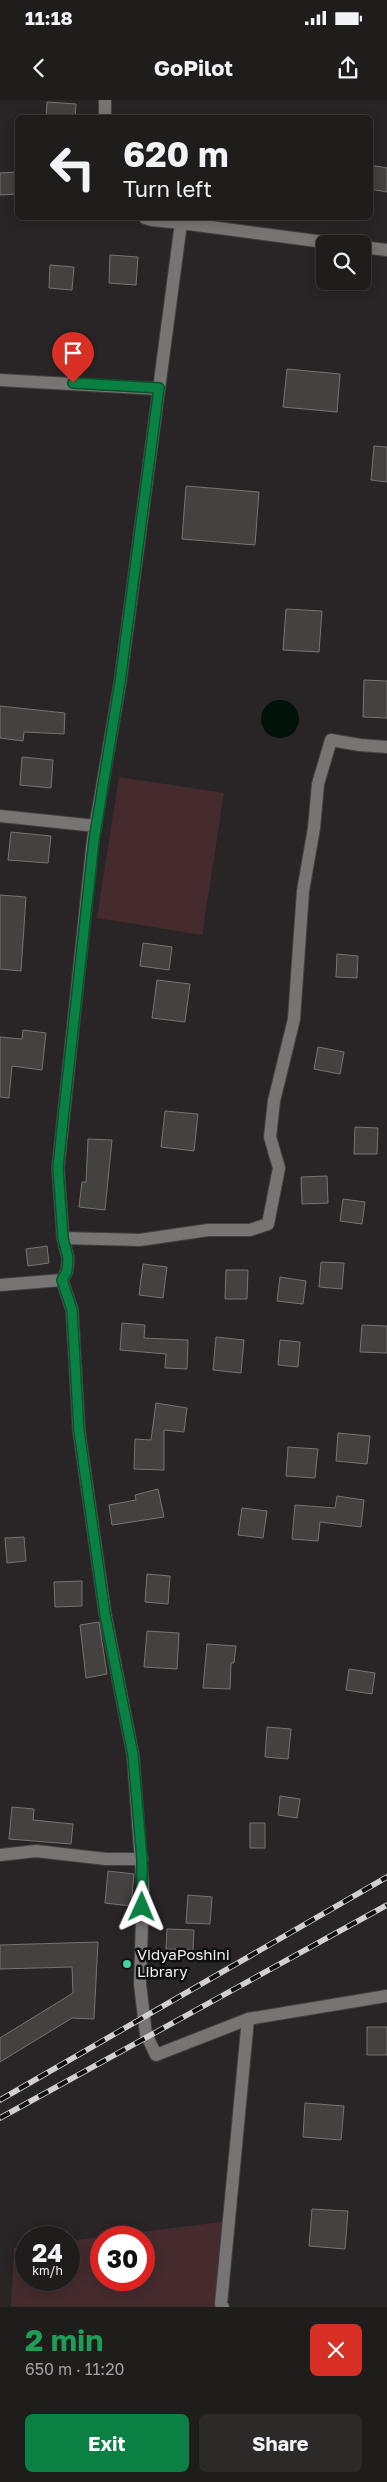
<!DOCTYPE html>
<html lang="en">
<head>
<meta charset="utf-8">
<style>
  :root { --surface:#1f1c1c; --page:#2c2929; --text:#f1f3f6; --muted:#a1a1a3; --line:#3c3a3b; --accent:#0b8043 }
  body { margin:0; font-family:"Golos Text",sans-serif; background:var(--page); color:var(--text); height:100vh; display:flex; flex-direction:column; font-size:19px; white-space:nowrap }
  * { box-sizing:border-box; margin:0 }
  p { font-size:16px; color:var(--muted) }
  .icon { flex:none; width:28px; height:28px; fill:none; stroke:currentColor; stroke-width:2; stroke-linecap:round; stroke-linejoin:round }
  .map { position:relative; height:2207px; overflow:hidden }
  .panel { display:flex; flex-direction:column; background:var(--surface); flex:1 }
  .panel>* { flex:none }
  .top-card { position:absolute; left:15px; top:15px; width:358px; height:105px; border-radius:8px; box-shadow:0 2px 12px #0003,0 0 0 1px var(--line); background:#1f1c1c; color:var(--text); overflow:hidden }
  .fabs { position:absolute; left:316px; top:135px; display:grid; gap:10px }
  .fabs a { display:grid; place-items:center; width:55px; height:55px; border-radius:8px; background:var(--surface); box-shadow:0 2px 12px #0003,0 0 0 1px var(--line); font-size:25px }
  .speed { position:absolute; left:15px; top:2126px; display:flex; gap:10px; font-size:25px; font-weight:700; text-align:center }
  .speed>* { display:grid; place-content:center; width:65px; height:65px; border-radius:50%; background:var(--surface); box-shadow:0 2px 12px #0003,0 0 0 1px var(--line); line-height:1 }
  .speed small { font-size:12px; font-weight:400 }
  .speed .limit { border:8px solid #d22; background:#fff; color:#111 }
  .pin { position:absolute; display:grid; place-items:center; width:42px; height:42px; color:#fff; margin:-51px -21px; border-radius:50% 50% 50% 0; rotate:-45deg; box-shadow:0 0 5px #0007 }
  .pin .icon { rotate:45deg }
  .me { position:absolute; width:55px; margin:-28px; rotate:1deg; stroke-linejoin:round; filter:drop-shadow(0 0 4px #0008) }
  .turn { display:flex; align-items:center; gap:18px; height:105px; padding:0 25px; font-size:22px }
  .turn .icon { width:65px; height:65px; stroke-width:2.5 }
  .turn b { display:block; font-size:35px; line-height:42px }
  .round { display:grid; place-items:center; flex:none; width:52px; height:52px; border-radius:8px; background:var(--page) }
  .head { display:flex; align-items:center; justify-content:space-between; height:85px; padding:0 25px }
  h1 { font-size:30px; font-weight:700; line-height:38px; color:#1e9e55 }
  .cta { display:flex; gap:10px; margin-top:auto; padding:10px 25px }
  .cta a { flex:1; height:58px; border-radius:8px; background:var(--accent); color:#fff; font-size:20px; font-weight:700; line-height:58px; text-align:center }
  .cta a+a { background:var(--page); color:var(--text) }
  .status { display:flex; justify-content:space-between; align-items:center; height:35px; padding:0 25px; background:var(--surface); direction:ltr }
  .status svg { height:14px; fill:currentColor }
  header { display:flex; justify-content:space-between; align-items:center; height:65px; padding:0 25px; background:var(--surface); font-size:22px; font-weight:700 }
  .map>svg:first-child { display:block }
  .green { fill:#452b2e; fill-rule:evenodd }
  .water { fill:#001209 }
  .building { fill:#444141; stroke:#777373 }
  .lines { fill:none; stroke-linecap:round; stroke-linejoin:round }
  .street-casing { stroke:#424040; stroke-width:14 }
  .street { stroke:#777474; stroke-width:12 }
  .rail-casing { stroke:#d2d0d0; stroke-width:5.5 }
  .rail { stroke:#100f0f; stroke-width:4; stroke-dasharray:11; stroke-linecap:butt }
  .route-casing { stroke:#07532c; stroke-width:12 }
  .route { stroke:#0b8043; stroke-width:9 }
  .poi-dot { fill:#3fd4a2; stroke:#100f0f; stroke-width:2 }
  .labels { text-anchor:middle; stroke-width:5; stroke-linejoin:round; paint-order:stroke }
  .poi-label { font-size:15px; fill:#f0eeee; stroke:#100f0f; text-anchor:start }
</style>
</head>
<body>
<div class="status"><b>11:18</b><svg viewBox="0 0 49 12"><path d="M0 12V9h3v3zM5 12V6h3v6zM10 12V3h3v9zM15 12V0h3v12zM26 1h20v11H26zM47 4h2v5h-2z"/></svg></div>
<header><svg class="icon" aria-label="back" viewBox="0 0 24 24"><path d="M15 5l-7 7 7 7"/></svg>GoPilot<svg class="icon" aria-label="share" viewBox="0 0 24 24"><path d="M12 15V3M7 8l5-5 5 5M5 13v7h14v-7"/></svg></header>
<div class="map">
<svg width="387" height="2207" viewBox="0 0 387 2207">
  <rect width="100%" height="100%" fill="#292526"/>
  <path class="green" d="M119,677l105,16 -22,142 -105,-17z
    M229,2121l-13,86h-205l3,-59 12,-1v33h43v-39zM101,2138h43v42h-43z"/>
  <path class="water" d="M261 619a19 19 0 1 1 38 0a19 19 0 1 1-38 0Z"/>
  <path class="building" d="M47,2l29,2 -1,14h-29z
    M370,65l17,3v24l-17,-3z
    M18,72v22l-18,1v-22z
    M110,155l28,2 -2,28 -27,-2z
    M50,165l24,2 -2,23 -23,-2z
    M287,269l53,5 -3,38 -54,-5z
    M374,346l13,1v35l-16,-2z
    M186,386l73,6 -4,53 -73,-6z
    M286,509l36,2 -3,41 -36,-2z
    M364,580l23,1v37l-24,-1z
    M0,606l65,7 -1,21 -40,-2 -1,9 -23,-3z
    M22,657l31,3 -2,28 -31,-3z
    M11,732l40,4 -3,27 -40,-3z
    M0,795l26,2 -5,74 -21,-2z
    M143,843l29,4 -3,23 -29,-4z
    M337,854l21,2 -1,22 -21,-1z
    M157,880l33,4 -5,38 -33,-4z
    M23,930l23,3 -4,37 -30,-4 -3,32 -9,-1v-60l22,2z
    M318,947l26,5 -4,22 -26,-5z
    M165,1011l33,3 -4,37 -33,-4z
    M355,1027l23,1 -1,26h-23z
    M88,1039l24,1 -7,70 -26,-3 3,-25h4z
    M327,1076l1,27 -26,1 -1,-27z
    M343,1099l22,3 -3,22 -22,-3z
    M47,1146l2,17 -21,3 -2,-17z
    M321,1162l23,1 -2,26 -23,-2z
    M143,1164l24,3 -4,31 -24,-3z
    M226,1170h22l-1,29h-22z
    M280,1177l26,4 -3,23 -26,-3z
    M122,1223l23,2 -1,13 44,2 -1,29 -22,-1 1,-14 -46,-4z
    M362,1225l25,1v27l-27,-1z
    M216,1237l28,3 -3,33 -28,-3z
    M280,1240l20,2 -2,25 -20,-2z
    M156,1303l31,5 -3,24 -20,-2v40l-30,-1 1,-30 16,1z
    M338,1333l32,3 -3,28 -31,-3z
    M288,1347l30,2 -3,29 -29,-2z
    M158,1389l6,28 -52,8 -3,-20 27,-5 -1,-5z
    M337,1396l27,4 -3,27 -41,-5 -2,19 -26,-2 3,-34 40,3z
    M242,1408l25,3 -4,27 -25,-3z
    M24,1437l2,24 -19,2 -2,-25z
    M147,1474l23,2 -2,28 -23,-2z
    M82,1481v25l-27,1 -1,-25z
    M99,1522l8,52 -21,4 -6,-53z
    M147,1531l32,2 -2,36 -33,-2z
    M207,1544l29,2 -2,17h-3l-1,26 -27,-1z
    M349,1569l26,4 -3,21 -26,-4z
    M267,1627l24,2 -3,30 -23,-2z
    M280,1696l20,3 -3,19 -19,-3z
    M12,1707l22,2 -1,11 40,4 -2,20 -62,-5z
    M250,1723h15v25h-15z
    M108,1771l26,3 -3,32 -26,-3z
    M188,1795l24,2 -2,27 -24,-1z
    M167,1829l27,1 -1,20 -27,-1z
    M98,1842l-4,77 -22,-1 -72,44v-24l73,-45 -1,-26 -72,2v-24z
    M367,1927h20v28h-20z
    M305,2003l39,3 -3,34 -38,-3z
    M312,2109l36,2 -3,38 -36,-3z"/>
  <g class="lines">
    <defs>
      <path id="street" d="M105,18v-18
        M145,118l7,2 29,3
        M362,147l25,3
        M0,280l159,9
        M0,716l96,10
        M63,1138l77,2 68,-10h42l18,-6 11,-56 -9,-31 4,-36 20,-82 9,-128 11,-63 4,-44 13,-44 29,5 27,2
        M62,1180l10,30 7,121 26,182 28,142 10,133 -3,96 6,50 10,21 92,-36 -27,285 2,3
        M0,1185l62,-5 5,-9 1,-13 -5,-20 -5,-70 35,-328 27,-157 61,-460 158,21
        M0,1755l36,-4 70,8h36
        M248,1919l139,-23"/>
    </defs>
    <use href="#street" class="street-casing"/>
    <use href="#street" class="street"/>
    <defs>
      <path id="rail" d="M0,2000l387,-223
        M0,2018l387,-213"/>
    </defs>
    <use href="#rail" class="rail-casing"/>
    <use href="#rail" class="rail"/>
  </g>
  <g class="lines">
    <defs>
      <path id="route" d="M73,283l86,5 -39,294 -26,158 -30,270 -6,58 5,70 5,20 -1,13 -5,9 10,30 7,121 26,183 28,141 9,104v48"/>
    </defs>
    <use href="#route" class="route-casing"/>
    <use href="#route" class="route"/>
  </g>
  <circle class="poi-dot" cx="127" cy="1864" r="5"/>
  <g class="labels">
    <g class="poi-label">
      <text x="137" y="1860">VidyaPoshini<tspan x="137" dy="17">Library</tspan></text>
    </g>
  </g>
</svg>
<div class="fabs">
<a><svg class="icon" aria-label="search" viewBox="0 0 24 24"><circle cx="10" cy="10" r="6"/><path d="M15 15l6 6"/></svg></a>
</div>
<div class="speed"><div>24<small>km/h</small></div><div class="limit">30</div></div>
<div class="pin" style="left:73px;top:283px;background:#d93025"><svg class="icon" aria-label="arrive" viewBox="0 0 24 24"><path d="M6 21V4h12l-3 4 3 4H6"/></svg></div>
<svg class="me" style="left:142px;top:1807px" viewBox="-20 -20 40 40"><path d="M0-17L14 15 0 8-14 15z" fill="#0b8043" stroke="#fff" stroke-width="4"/></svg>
<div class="top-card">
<div class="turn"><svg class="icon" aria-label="left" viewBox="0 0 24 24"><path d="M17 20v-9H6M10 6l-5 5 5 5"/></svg><div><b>620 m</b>Turn left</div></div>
</div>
</div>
<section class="panel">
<div class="head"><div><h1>2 min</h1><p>650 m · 11:20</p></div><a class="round" style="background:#d93025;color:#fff"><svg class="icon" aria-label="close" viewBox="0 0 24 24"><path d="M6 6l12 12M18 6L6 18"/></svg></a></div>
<div class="cta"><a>Exit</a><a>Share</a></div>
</section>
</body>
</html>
